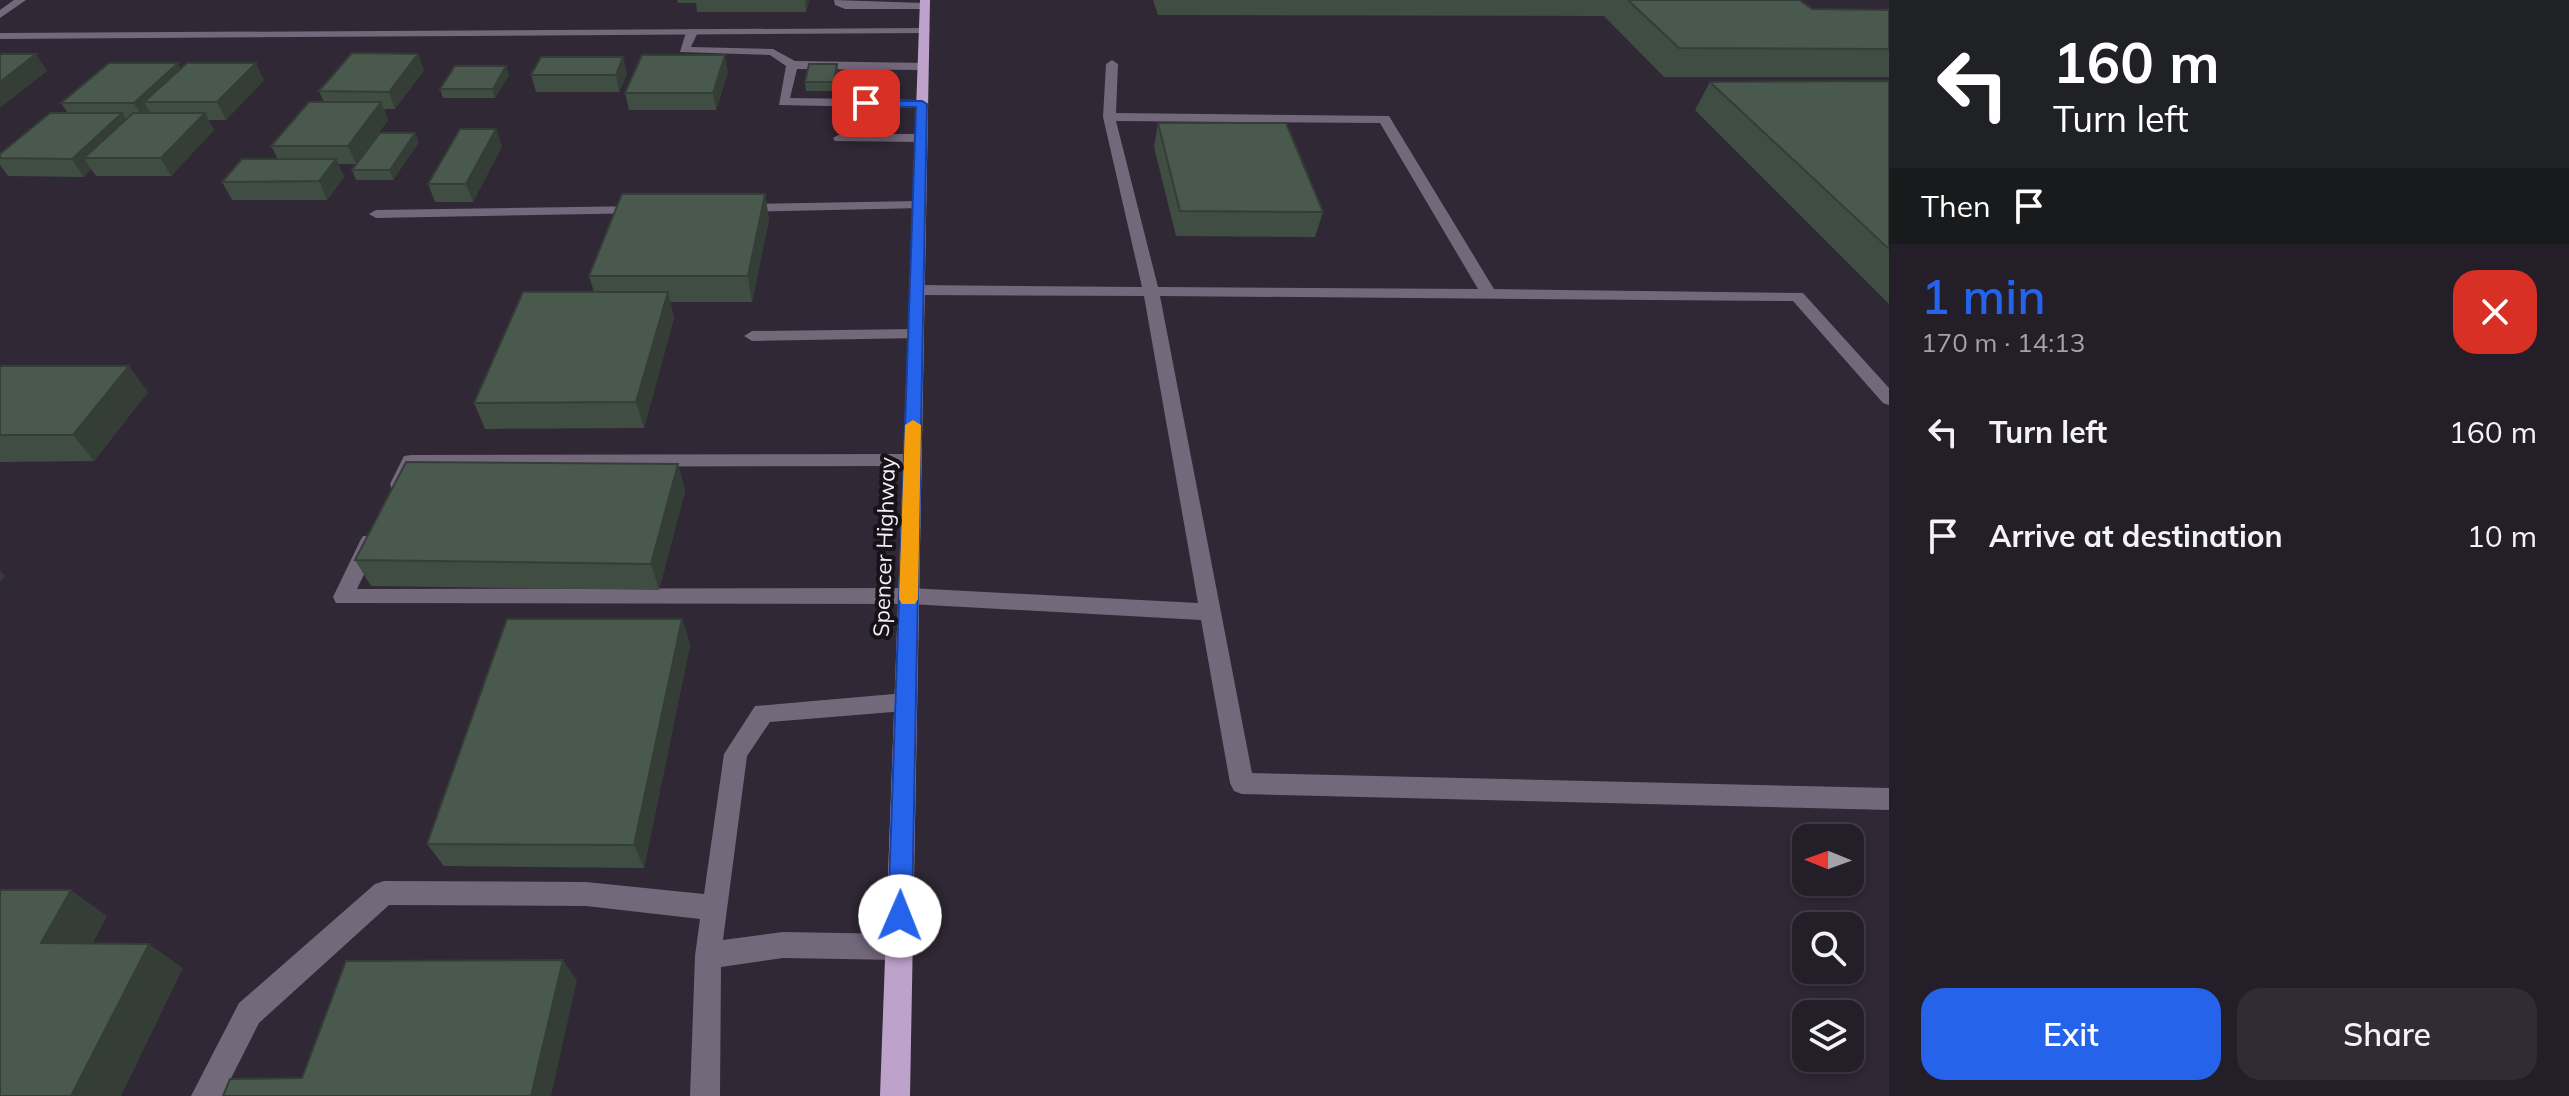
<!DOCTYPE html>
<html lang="en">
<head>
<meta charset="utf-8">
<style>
  :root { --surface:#241e28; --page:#302b34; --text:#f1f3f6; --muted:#a3a2a8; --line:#413c45; --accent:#2563eb }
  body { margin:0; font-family:Mulish,sans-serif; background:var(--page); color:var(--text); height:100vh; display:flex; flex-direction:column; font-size:30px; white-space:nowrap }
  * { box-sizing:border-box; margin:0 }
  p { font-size:26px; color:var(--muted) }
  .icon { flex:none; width:44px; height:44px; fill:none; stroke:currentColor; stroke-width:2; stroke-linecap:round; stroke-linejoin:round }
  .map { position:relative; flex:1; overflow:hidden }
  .side { display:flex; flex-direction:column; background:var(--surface); width:680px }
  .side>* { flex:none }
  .hud { background:#202124; color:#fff; overflow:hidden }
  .needle { width:52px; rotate:271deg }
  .controls { position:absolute; left:1792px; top:824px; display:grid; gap:16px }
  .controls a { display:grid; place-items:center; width:72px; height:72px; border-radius:16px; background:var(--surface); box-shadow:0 4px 12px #0003,0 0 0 2px var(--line); font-size:40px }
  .pin { position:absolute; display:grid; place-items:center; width:68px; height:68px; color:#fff; margin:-34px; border-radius:16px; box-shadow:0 4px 12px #0006 }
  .me { position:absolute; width:88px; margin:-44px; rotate:1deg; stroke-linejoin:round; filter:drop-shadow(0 0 6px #0008) }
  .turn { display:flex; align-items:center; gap:28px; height:168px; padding:0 32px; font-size:36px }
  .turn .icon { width:104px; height:104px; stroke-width:2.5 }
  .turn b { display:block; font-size:56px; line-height:68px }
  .then { display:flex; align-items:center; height:76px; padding:0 32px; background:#0003; gap:16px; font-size:30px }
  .round { display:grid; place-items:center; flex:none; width:84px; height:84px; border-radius:24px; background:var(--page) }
  .overview { display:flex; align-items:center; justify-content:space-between; height:136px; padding:0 32px }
  h1 { font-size:48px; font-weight:600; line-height:60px; color:var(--accent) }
  .action { display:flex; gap:16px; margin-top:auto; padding:16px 32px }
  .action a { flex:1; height:92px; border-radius:24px; background:var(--accent); color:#fff; font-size:32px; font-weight:600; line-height:92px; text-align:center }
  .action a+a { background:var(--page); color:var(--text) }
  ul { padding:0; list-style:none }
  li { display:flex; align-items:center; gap:24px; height:104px; padding:0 32px }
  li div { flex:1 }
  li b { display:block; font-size:30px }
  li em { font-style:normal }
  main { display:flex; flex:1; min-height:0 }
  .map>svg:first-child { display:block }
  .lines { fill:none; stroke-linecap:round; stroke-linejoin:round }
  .service { fill:#74687b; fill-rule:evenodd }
  .tertiary { fill:#74687b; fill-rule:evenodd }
  .primary { fill:#bda3cc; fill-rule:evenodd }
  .wall { fill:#404d42 }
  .shaded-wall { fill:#343e36 }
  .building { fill:#4a594d; stroke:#343e36; stroke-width:2 }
  .route { fill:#2563eb; stroke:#184099; stroke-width:2 }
  .slow { fill:#f59e0b }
  .labels { text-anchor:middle; stroke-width:8; stroke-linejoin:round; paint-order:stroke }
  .street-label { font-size:22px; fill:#f5f0f9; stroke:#161218 }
</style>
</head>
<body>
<main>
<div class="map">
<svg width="1889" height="1096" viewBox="0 0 1889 1096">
  <rect width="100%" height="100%" fill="#302835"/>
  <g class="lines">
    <path class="service" d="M14,0h12l-26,18v-8z
      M834,0l90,3 5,3 -5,3h-79l-10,-4z
      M692,29l6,3 -7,15 82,2 22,12 132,2v6l-4,1 -126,-1 -7,29 132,2 6,4 -6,4 -143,-3 7,-39 -16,-11 -90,-3 6,-20z
      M1112,60l6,4 -2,49 273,3 105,173 309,4 86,95v17l-6,-2 -90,-102 -633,-5 92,477 637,15v22l-647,-16 -8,-3 -4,-8 -29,-163 -292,-16 -573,-1 -3,-6 27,-56 3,-5h14l3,5 -23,48 552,-1 289,15 -54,-307 -227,-1 -8,-5 8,-5 225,2 -39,-170 3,-53zM1116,121l264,2 98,166 -320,-2z
      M840,134h81l7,4 -7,4 -86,-1 -2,-3z
      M919,201l5,1v6l-181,4 -7,-4 7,-4z
      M643,206l7,4 -2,3 -272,5 -7,-4 7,-4z
      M915,329l6,1 2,4 -2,4 -169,3 -8,-5 8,-5z
      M912,454l9,6 -9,6 -495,1 -11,22h-14l-2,-5 14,-28 7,-1z
      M905,693l8,2 3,7 -3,7 -8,2 -135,11 -23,34 -24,184 60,-8 116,2 9,4 4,9 -4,9 -9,4 -116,-2 -62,9 -1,129h-30l5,-140 5,-37 -114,-13 -197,-1 -130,118 -37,73h-31l48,-93 136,-119 9,-3 202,1 118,12 20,-140 31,-48z"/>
    <path class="tertiary" d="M924,28l6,3 -2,2 -928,6v-6z"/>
    <path class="primary" d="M920,0h10l-20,1096h-30z"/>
  </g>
  <path class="wall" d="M677,0h132l-3,12h-109l-1,-9h-18z
    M1153,0h646l13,9 77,1v67h-225l-60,-61 -446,-1z
    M418,54l6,16 -29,39h-11l4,11 -32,44h-18l6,13 -17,23h-95l-10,-18 56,-23 -7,-13 53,-44 -5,-11z
    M623,57l4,17 -8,18h-83l-5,-17z
    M837,64l1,8 -3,19h-29l-1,-9z
    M506,66l3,9 -14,23h-52l-3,-9z
    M181,68l83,12 -38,40h-18l6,10 -43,46h-75l-5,-7 -7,8 -76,-1 -8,-11v-11l68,-41 -7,-10z
    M728,72l-12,38h-87l-4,-17z
    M1889,81v223l-194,-194 15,-28z
    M1158,123l165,89 -8,25 -139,-1 -22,-89z
    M419,142l-26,38h-37l-4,-10z
    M502,146l-29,56h-38l-7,-18z
    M765,194l4,25 -17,83h-82l4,16 -30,110 -159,1 -11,-26 120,-111 -5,-16z
    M0,366l148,26 -54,69 -94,1z
    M678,464l7,27 -26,99 -288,-4 -16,-26z
    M682,619l8,26 -46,223 -200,-2 -17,-22z"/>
  <path class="shaded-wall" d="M805,0h4l-3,12z
    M36,54l11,17 -47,37v-26z
    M418,54l6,16 -29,39 -6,-17z
    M725,55l3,17 -12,38 -3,-17z
    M623,57l4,17 -8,18 -3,-17z
    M178,63l9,17 -43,22 7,12 -7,6 -10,-17z
    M256,63l8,17 -38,40 -9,-18z
    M837,64l1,8 -3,19 -1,-9z
    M506,66l3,9 -14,23 -2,-9z
    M381,102l7,18 -32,44 -8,-18z
    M122,113l11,18 -49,27 7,11 -7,8 -12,-18z
    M205,113l9,17 -43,46 -10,-18z
    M496,129l6,17 -29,56 -7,-18z
    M415,133l4,9 -26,38 -3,-10z
    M336,159l8,18 -17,23 -8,-19z
    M765,194l4,25 -17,83 -4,-26z
    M668,292l6,26 -30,110 -8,-26z
    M129,366l19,26 -54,69 -21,-26z
    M678,464l7,27 -26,99 -8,-26z
    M0,571l5,5 -5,6z
    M682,619l8,26 -46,223 -10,-23z
    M71,890l36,26 -27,52 -39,-25z
    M149,944l34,24 -62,128h-50z
    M563,960l14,20 -26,116h-20z"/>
  <path class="building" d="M1628,0h171l13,9 77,1v39l-210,-1z
    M352,53l66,1 -29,38 -70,-1z
    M0,54h36l-36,28z
    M642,55h83l-12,38h-88z
    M541,57h82l-7,18h-85z
    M109,63h69l-44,40h-73z
    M187,63h69l-39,39h-73z
    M809,64h28l-3,18h-29z
    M455,66h51l-13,23h-53z
    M1889,81v168l-179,-167z
    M309,102h72l-33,44h-77z
    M50,113h72l-50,46 -72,-1v-4z
    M133,113h72l-44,45h-77z
    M1158,123h128l37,89 -143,-1z
    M460,129h36l-30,55h-38z
    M380,133h35l-25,37h-38z
    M242,159h94l-17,22 -97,1z
    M622,194h143l-17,82h-159z
    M523,292h145l-32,110 -162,1z
    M0,366h129l-56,69h-73z
    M406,462l272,2 -27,100 -296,-4z
    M507,619h175l-48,226 -207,-1z
    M0,890h71l-30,53 108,1 -78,152h-71z
    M563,960l-32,136h-308l7,-17 72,-1 44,-117z"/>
  <path class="route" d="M862,101h60l5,3 -15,812 -4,8 -8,4 -8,-4 -4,-8 28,-809h-50l-5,-4z"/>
  <path class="slow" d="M913,420l8,5 -3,174 -3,5h-13l-3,-5 6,-174z"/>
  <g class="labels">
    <g class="street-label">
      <text transform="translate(884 547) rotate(-88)" y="8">Spencer Highway</text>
    </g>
  </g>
</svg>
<div class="controls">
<a><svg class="needle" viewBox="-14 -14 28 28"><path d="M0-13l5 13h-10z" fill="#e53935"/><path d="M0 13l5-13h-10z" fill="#a3a2a8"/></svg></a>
<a><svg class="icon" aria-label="search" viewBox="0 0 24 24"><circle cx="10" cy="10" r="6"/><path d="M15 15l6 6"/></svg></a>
<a><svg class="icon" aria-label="layers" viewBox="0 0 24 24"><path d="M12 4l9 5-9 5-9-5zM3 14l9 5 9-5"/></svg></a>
</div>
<div class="pin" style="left:866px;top:103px;background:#d93025"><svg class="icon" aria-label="arrive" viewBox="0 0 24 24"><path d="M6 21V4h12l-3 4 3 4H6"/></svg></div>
<svg class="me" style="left:900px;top:916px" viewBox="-20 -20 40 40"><circle r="19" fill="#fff"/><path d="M0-13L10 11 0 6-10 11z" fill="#2563eb"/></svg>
</div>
<section class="side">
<div class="hud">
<div class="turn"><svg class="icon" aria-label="left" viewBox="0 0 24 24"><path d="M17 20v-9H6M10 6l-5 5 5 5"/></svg><div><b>160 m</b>Turn left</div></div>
<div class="then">Then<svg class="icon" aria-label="arrive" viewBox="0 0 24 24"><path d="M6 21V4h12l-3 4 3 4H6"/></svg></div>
</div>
<div class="overview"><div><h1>1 min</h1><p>170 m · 14:13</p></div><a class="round" style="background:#d93025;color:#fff"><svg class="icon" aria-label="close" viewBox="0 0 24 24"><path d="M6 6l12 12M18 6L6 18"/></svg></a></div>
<ul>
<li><svg class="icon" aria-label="left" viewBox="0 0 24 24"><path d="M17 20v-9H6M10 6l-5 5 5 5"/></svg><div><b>Turn left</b></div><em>160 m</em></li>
<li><svg class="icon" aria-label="arrive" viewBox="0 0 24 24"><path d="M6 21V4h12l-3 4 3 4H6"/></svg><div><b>Arrive at destination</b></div><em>10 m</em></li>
</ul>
<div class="action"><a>Exit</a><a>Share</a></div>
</section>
</main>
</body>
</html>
